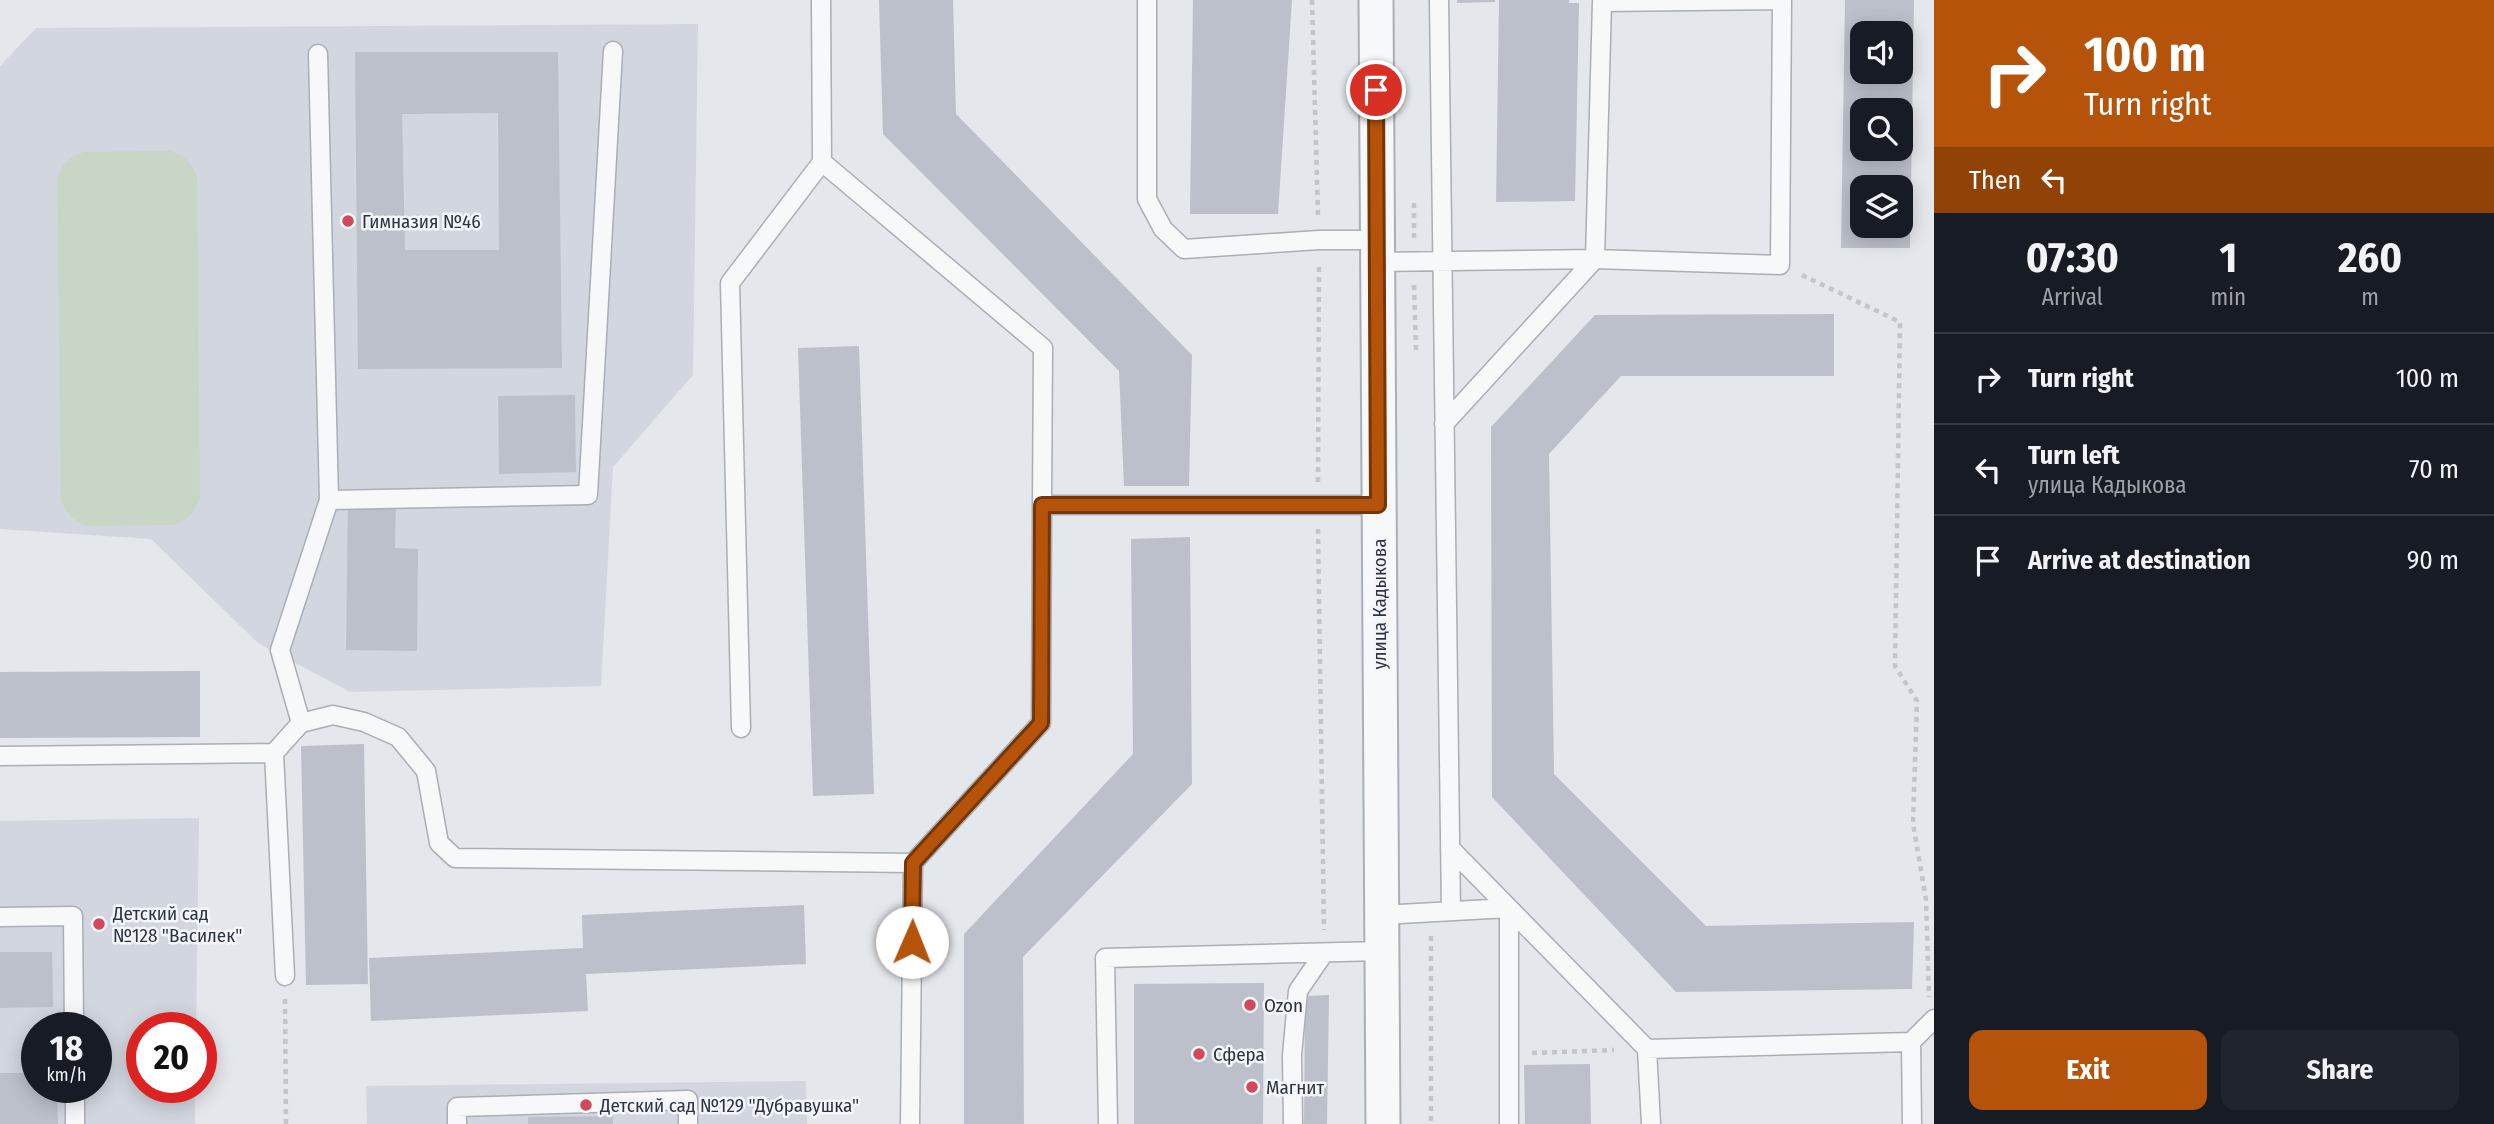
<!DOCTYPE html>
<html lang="en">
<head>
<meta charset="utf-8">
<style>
  :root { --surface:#171b24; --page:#20242c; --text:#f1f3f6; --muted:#9ea1a6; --line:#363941; --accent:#b45309 }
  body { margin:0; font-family:"Fira Sans Condensed",sans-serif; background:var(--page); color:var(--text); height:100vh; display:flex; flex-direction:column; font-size:26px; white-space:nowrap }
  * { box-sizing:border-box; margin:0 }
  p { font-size:23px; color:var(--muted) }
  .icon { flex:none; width:38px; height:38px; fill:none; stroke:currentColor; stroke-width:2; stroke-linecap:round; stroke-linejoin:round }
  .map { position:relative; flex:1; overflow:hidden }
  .side { display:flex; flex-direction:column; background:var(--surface); width:560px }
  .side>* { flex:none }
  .top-card { background:#b45309; color:#fff; overflow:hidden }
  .controls { position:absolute; left:1850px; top:21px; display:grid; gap:14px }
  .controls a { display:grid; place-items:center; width:63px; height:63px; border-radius:14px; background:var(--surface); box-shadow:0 4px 18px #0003; font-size:35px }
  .speed { position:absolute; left:21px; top:1012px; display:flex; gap:14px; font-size:35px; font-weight:700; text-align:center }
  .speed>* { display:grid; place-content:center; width:91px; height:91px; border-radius:50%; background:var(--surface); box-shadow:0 4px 18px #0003; line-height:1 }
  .speed small { font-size:18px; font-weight:400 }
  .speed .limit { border:10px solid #d22; background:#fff; color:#111 }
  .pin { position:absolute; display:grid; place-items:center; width:60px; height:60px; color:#fff; margin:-30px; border:4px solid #fff; border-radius:50%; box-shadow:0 2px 7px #0007 }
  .me { position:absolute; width:77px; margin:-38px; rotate:1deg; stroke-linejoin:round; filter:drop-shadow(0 0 5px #0008) }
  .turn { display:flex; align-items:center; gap:24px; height:147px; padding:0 35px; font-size:32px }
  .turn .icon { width:91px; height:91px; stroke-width:2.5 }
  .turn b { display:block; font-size:49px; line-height:60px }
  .then { display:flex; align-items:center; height:66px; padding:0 35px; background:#0003; gap:14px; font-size:26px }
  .eta { display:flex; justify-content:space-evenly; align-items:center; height:119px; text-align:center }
  .eta b { font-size:42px; font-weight:700; line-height:49px }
  .primary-button { display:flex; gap:14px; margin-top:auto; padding:14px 35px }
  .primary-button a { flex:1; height:80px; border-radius:14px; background:var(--accent); color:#fff; font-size:28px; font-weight:700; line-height:80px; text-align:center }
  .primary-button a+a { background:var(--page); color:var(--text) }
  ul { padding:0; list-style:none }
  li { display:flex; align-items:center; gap:21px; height:91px; padding:0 35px; border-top:2px solid var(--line) }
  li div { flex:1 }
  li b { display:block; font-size:26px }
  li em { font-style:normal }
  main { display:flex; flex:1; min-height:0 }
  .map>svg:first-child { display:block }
  .built { fill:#d2d6de; fill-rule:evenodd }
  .green { fill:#c9d6c5 }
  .building { fill:#bbc0ca; fill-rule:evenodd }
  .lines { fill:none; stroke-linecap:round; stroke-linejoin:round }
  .service-casing { stroke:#a9aeb7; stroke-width:21 }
  .minor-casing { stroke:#a9aeb7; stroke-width:37 }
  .path { stroke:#c2c5cb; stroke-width:4.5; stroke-dasharray:5 5; stroke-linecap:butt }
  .service { stroke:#f7f8fa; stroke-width:18 }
  .minor { stroke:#f7f8fa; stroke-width:33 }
  .route-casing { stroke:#753606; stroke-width:18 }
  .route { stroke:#b45309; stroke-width:12 }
  .poi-dot { fill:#d1495b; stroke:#f4f6f9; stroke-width:2.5 }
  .labels { text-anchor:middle; stroke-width:5; stroke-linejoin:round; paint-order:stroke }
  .poi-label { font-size:19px; fill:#2b3445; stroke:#f4f6f9; text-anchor:start }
  .street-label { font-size:19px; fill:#2b3445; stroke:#f4f6f9 }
</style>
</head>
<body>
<main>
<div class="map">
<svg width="1934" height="1124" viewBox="0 0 1934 1124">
  <rect width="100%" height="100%" fill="#e4e7ec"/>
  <path class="built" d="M698,24l-5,351 -80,92 -12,219 -251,6 -92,-49 -107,-104 -151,-10v-463l36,-38z
    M199,818l-3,209h-54v60h53v37h-195v-303zM37,1027h59v60h-59z
    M806,1081l1,43h-440l-1,-38z"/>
  <path class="green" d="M170,151c15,5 21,11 27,26l3,321c-6,15 -12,22 -27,27l-85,1c-15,-5 -21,-11 -27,-26l-4,-321c6,-16 12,-22 27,-27z"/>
  <path class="building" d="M879,0h74l3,114 236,241 -3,131h-65l-5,-115 -236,-237z
    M1193,0h99l-14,214h-88z
    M1457,0h38v2l-38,1z
    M1499,0h70v3h10l-4,198 -79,1z
    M1845,0h69l-4,248h-69zM1862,33h38v39h-38zM1862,110h38v39h-38zM1862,187h38v39h-38z
    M355,52h203l4,316 -204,1zM498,113l1,137h-94l-3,-136z
    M1834,314v62h-213l-72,78 5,320 152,152 208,-4 -2,67 -236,3 -184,-195 -1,-370 104,-112z
    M859,346l15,448 -61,2 -15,-448z
    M575,395l1,77 -77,2 -1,-78z
    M348,503h48l-1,45 23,1 -1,102 -71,-1z
    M1190,537l2,247 -169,173 1,167h-60v-190l169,-180 -2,-215z
    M200,671v66l-200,1v-66z
    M364,744l4,240 -62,1 -5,-239z
    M804,905l2,59 -220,10 2,37 -217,10 -2,-63 214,-10 -1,-33z
    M0,952h52l1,55 -53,1z
    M1264,983l-1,141h-129v-140z
    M1329,995l-2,129h-23l1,-128z
    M1590,1064l1,60h-66l-1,-59z
    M0,1073h37v14h20l1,37h-58z
    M613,1116v8h-85v-7z"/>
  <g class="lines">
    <defs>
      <path id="service" d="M821,0l1,162 221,186 -1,157
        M1147,0v199l16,30 21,20 135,-9h58
        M1439,0l12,911
        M318,54l11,446
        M1377,262l218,-3 185,6 2,-265 -180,2 -7,257 -151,165
        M301,723l-21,-73 49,-150 259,-5 25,-444
        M741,728l-11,-445 92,-121
        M274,753l11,223
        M0,756l274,-3 27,-30 32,-8 31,7 34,15 28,34 13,72 16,15 458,5
        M1450,848l197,201
        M1381,915l128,-7v216
        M0,917l73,-1 1,111
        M1911,1042l1,82
        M75,1087v37
        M457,1124v-17l231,-7v24
        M910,1124l3,-261 128,-140 1,-218h337
        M1108,1124l-3,-166 276,-7
        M1293,1124l-1,-69 6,-64 26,-38
        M1651,1124l-4,-75 264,-7 23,-23"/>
      <path id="minor" d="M1376,0l7,1124"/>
    </defs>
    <use href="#service" class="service-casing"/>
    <use href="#minor" class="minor-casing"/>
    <path class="path" d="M1312,0l6,216
      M1414,238v-40
      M1802,275l98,47 -5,344 22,35 -4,122 13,77 3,97
      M1414,285l2,65
      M1318,482l1,-219
      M1318,529l6,401
      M1431,936v188
      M285,999l1,125
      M1532,1053l82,-3"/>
    <use href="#service" class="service"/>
    <use href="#minor" class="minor"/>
  </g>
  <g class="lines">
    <defs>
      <path id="route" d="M912,942l1,-79 128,-140 1,-218h336l-2,-415"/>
    </defs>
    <use href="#route" class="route-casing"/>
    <use href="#route" class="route"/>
  </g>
  <g class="poi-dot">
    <circle cx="348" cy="221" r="7"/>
    <circle cx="99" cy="924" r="7"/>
    <circle cx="1250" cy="1005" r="7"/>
    <circle cx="1199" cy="1054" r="7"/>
    <circle cx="1252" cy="1087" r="7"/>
    <circle cx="586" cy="1105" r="7"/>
  </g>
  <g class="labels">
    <g class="poi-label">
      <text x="362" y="228">Гимназия №46</text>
      <text x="113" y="920">Детский сад<tspan x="113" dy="22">№128 "Василек"</tspan></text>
      <text x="1264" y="1012">Ozon</text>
      <text x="1213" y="1061">Сфера</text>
      <text x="1266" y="1094">Магнит</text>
      <text x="600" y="1112">Детский сад №129 "Дубравушка"</text>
    </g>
    <g class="street-label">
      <text transform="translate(1379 604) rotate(-90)" y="7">улица Кадыкова</text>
    </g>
  </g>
</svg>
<div class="controls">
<a><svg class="icon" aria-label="sound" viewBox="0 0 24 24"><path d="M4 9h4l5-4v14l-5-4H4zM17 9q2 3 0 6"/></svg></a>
<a><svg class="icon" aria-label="search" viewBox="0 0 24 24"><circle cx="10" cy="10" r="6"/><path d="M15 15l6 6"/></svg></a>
<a><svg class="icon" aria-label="layers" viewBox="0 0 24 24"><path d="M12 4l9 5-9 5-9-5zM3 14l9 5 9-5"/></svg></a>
</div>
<div class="speed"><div>18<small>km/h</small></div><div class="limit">20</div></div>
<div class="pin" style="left:1376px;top:90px;background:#d93025"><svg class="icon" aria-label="arrive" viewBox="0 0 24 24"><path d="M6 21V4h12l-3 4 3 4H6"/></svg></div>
<svg class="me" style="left:912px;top:942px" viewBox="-20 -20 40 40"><circle r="19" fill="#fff"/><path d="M0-13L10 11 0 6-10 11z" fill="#b45309"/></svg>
</div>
<section class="side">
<div class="top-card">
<div class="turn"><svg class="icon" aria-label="right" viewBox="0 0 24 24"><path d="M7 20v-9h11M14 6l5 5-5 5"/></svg><div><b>100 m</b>Turn right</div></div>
<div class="then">Then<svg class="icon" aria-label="left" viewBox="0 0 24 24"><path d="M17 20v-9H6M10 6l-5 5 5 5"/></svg></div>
</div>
<div class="eta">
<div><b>07:30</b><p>Arrival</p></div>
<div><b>1</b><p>min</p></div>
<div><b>260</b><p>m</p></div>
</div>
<ul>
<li><svg class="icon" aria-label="right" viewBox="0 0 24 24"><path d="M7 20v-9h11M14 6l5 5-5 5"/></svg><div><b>Turn right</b></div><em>100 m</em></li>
<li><svg class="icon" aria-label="left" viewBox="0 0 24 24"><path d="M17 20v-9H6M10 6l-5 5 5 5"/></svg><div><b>Turn left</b><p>улица Кадыкова</p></div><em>70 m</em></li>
<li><svg class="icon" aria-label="arrive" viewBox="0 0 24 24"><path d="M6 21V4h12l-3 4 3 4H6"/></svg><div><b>Arrive at destination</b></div><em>90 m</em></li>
</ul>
<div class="primary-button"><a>Exit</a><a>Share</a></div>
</section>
</main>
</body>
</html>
